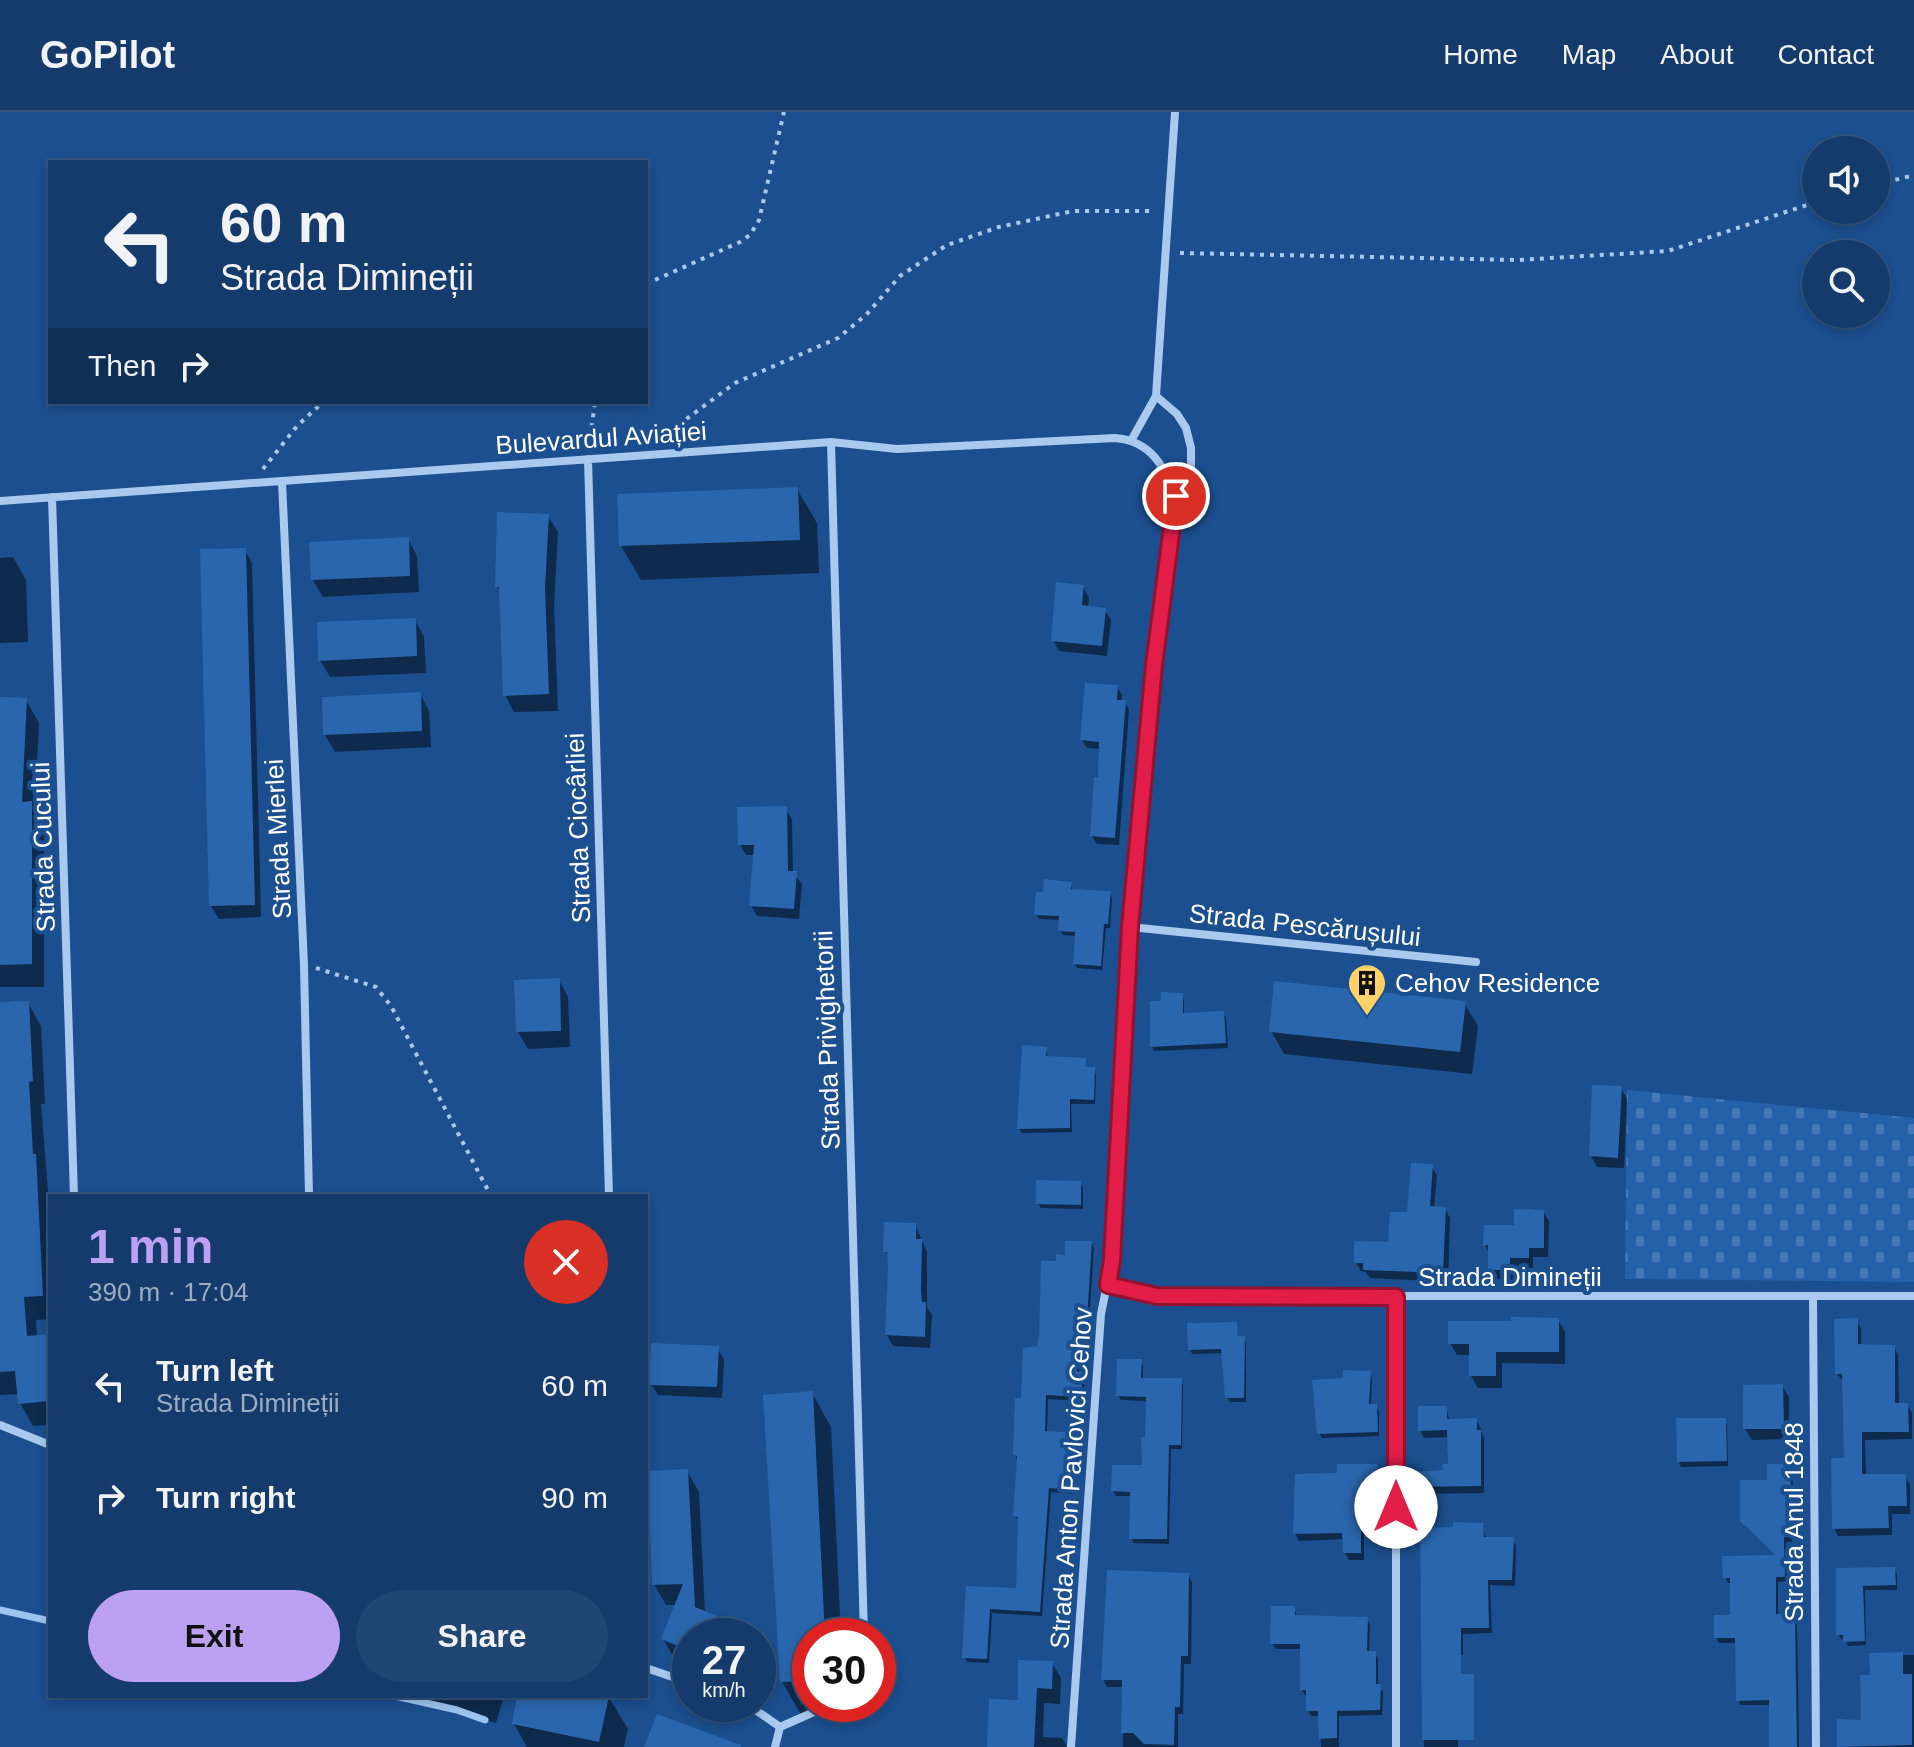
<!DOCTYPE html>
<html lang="en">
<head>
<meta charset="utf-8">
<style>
  :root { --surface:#143b6b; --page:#214673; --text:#f1f3f6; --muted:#9dadc1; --line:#33557e; --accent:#bca0f2 }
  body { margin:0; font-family:Helvetica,sans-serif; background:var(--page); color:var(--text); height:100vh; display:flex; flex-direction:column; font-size:30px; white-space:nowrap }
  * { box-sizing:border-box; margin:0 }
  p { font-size:26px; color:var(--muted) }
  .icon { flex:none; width:44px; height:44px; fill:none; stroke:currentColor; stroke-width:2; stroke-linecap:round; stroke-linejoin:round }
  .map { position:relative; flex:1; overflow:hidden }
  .side { position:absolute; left:48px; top:1082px; width:600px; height:504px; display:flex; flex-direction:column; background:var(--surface); border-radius:0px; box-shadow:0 4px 12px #0003,0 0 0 2px var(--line) }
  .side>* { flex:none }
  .banner { position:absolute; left:48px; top:48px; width:600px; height:244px; border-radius:0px; box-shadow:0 4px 12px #0003,0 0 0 2px var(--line); background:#143b6b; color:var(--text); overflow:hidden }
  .tools { position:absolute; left:1802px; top:24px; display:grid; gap:16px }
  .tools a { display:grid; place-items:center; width:88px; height:88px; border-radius:50%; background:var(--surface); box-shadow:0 4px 12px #0003,0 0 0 2px var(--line); font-size:40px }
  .speed { position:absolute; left:672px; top:1506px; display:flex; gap:16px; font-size:40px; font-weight:700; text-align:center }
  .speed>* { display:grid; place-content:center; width:104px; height:104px; border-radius:50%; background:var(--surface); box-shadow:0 4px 12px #0003,0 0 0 2px var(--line); line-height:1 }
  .speed small { font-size:20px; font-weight:400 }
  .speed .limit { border:12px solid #d22; background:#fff; color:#111 }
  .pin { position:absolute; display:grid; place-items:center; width:68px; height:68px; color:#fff; margin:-34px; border:4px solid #fff; border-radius:50%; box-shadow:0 2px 8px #0007 }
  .me { position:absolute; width:88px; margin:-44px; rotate:0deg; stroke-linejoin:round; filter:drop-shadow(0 0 6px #0008) }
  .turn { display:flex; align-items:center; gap:28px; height:168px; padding:0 40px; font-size:36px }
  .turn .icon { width:104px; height:104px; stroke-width:2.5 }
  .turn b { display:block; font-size:56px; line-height:68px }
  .then { display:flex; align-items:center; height:76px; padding:0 40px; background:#0003; gap:16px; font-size:30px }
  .round { display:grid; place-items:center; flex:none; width:84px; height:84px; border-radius:42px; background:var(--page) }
  .head { display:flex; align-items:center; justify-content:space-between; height:136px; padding:0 40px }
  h1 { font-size:48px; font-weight:800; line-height:60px; color:var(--accent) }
  .cta { display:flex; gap:16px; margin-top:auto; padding:16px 40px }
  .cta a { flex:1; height:92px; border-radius:48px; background:var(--accent); color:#111; font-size:32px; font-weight:800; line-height:92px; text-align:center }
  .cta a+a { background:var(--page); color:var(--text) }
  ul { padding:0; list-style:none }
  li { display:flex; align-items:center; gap:24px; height:112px; padding:0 40px }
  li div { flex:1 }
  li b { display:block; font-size:30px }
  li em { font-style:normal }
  header { display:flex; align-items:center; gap:48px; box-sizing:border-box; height:112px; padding:0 40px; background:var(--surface); border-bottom:2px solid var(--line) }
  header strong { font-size:38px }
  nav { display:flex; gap:44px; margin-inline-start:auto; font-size:28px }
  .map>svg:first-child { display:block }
  .cemetery { fill:url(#cemetery-stones) }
  .shadow { fill:#0007 }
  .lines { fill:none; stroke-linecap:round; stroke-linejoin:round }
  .stream { stroke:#9cc4f0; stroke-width:7 }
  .building { fill:#2a66ad }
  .path { stroke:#a9c9ee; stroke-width:4; stroke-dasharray:4 6; stroke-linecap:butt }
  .street { stroke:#a9c9ee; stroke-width:8 }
  .route-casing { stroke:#92132f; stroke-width:20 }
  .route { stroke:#e11d48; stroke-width:14 }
  .labels { text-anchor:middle; stroke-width:8; stroke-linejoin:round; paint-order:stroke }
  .street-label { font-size:26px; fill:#fff; stroke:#1b4f8f }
  .poi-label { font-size:26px; fill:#fff; stroke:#1b4f8f; text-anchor:start }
</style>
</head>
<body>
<header>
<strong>GoPilot</strong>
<nav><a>Home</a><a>Map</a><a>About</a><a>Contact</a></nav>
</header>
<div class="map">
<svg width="1914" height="1635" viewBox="0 0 1914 1635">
  <defs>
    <pattern id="cemetery-stones" width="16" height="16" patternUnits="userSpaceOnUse" patternTransform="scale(2)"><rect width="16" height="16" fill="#2461a8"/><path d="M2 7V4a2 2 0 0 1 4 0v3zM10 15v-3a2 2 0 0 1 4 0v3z" fill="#4579b5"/></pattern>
  </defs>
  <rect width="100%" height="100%" fill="#1b4f8f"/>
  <path class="cemetery" d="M1627,978l287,28v164l-289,-3z"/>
  <path class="shadow" d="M797,377l20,34 2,50 -178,7 -20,-34z
    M548,404l10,16 -4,74 4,105 -44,1 -9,-17 -4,-101 -4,-8z
    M408,427l9,17 2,36 -96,5 -10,-17z
    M245,438l7,13 9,354 -42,2 -8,-13z
    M13,445l13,23 2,62 -28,1v-85z
    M1083,475l6,11 -1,10 16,1 7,11 -4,36 -48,-5 -6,-11z
    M415,508l9,17 2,36 -96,4 -10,-17z
    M1117,575l5,8 -1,7h4l4,8 -10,135 -22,-1 -5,-8 9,-87 -14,-1 -5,-8z
    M420,582l9,17 2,36 -96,5 -10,-17z
    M0,587l26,1 13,23 -4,87 9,16v161h-44z
    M785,696l7,11 1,54 9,11 -3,35 -42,-3 -6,-11 4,-50h-9l-6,-11z
    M1071,772l2,7 37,2 2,5 -2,30h-4l-4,42 -25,-2 -2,-5 2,-27 -14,-1 -3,-5 1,-10 -22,-1 -3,-5z
    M559,868l9,17 2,50 -42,2 -10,-17z
    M1181,883l3,5v15l39,-2 3,5 2,30 -74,3 -2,-5 11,-43z
    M28,891l13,23 4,78h-4l9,112v103l-14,1 1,17 13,-1v89l-17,1 -13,-23 -1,-9 -19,1v-391z
    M1464,891l14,23 -6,48 -188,-20 -13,-23z
    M1046,937l2,9 37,2 2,9h6l3,5 -1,30h-24l1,28 -50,1 -3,-5z
    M1621,976l6,11 -3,69 -27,-1 -6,-11z
    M1431,1054l6,9 -3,34h11l5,9 -2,64 -78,-4 -4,-6 -5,-1 -5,-8 34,-19 19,-30z
    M1080,1071l3,5v21l-42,-1 -3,-5z
    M1543,1100l6,9 -1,36h-15v11h-18l-1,12 -18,-1 -6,-9v-16l-5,-9z
    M915,1113l12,27v55l5,8 -2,33 -37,-2 -6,-11 2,-77 -4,-7z
    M1091,1131l3,5 -5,75h-8l-2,51 6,5 -2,22 -35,-2 -1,34 29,2 3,5 -4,54 -24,-2 -9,124 -50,-3 -3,50 -22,-1 -3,-5 4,-69 50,2 2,-69 -5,-5 2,-56 -2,-5 8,-55 16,-52 19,-85z
    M1558,1208l7,11v33l-63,-1v25h-24l-7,-12v-21h-14l-7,-12 63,-20z
    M1856,1208l5,8v18l33,1 4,8 1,50h8l5,8v26l-47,1 1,36h39l5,8v30h-18v21l-54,1 -4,-8 12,-68 -2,-78 -7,-8z
    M1236,1212l3,14h4l3,5v59h-16l-3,-5 -4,-44 -31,1 -2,-5z
    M717,1236l7,11 -2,39 -64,-3 -7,-11z
    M1140,1249l3,5v14h37l3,5 -1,64h-11l-2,95 -35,-1 -3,-5 1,-42h-16l-3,-5 31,-24 4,-66 -27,-1 -3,-5z
    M1370,1261l2,5 -1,28h5l3,5v25l-57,2 -3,-5 25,-53z
    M1782,1274l7,11v42l-37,1 -7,-11z
    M812,1281l19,34 10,209h-31v68h35v10l-43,2 -20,-34z
    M1446,1296l4,13 26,-1 4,7 4,12v54l-70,1 -4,-8 35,-14 5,-6v-29l-26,1 -4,-8z
    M1724,1308l3,4 1,42 -47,1 -2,-5z
    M1377,1354l4,7v21l-17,1v65h-15l-4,-7 -1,-14 -45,2 -4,-8 44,-58z
    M1790,1354l3,5 -1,71h-6l1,39 -9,1v34h16l3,6 2,125h-28v-42h-30l-3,-5v-57h-19l-3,-5 16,-21v-34h-4l-3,-6 52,-20 -31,-30 23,-45z
    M687,1359l12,21 6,121 45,23h-60v30l-15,-7 -12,-20 13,-34h-10l-12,-21z
    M1482,1413l4,14h26l4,7 -1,40 -25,-1 2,48 -29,1v21h-5v92h-34l-2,-217z
    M1894,1457l3,5v16h-32l1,55 -18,1 -3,-7h-4l-3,-5v-64z
    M1188,1463l4,7 -1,82h-7l-1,50h-5v33h-55l1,-60h-17l-4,-8z
    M1294,1496l3,9 70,2 3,6 -1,28h6l3,6v27l5,6 -1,23 -43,1v31h-18l-1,-31h-9l-3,-6v-15h-3l-3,-5v-41h-26l-4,-6z
    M1871,1543h43v92h-75v-26l24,1 9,-45z
    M1052,1551l9,15 -1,26 -16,-1 -1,34 19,1 5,9h-78l31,-45z
    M412,1584h92l-8,27z
    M519,1584h89l20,33 -4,18h-97l-13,-23z"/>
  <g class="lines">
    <path class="stream" d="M0,1498l50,11
      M395,1584l62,14 28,10"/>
  </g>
  <path class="building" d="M798,375l2,53 -181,6 -2,-52z
    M497,400l52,2 -4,74 4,106 -46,2 -4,-109h-4z
    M409,425l1,39 -99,4 -2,-38z
    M246,436l9,357 -46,1 -9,-357z
    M1056,470l28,3 -2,20 24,3 -4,38 -51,-5z
    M416,506l1,38 -99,5 -1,-39z
    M1085,571l33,2 -1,15h9l-11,138 -25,-2 4,-59h4l1,-35 -19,-2z
    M421,580l1,39 -99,4 -1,-38z
    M0,585l27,1 -5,104 10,-1v163l-32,1z
    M787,694l1,65h9l-3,38 -45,-3 5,-61h-16l-1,-38z
    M1044,767l28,3 -1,7 40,2 -3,33h-4l-3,42 -28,-2 2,-32 -17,-1 1,-15 -25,-1 2,-23h7z
    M560,866l1,53 -45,1 -2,-52z
    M1274,869l192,20 -6,51 -191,-20z
    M1161,880l22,1v20l41,-2 2,32 -76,4v-46h11z
    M29,889l4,80 -4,1 4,72h3l7,142 -19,1 3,39 23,-2v67l-32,3 -3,-33 -15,1v-370z
    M1022,933l25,2 -1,9 40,2v9h9l-1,33 -24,-1v29l-53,1z
    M1592,973l30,1 -4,72 -29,-2z
    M1411,1051l22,1 -3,42 16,1 -3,66 -80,-3v-7h-9v-22l34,1 2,-30h17z
    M1036,1068l45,1v24l-45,-1z
    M1514,1097l30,1v38h-15v10h-19v12h-22v-25l-5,1 1,-21h30z
    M884,1110l32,1v16h6l-1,52 1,11h4l-1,35 -40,-2 3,-68 -1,-15h-4z
    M1065,1129h27l-5,78h-7l-3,53h6l-2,25 -35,-2 -1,36 33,2 -5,57 -24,-2 -9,124 -50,-3 -3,50 -25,-1 4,-72 50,2 2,-71 -5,-1 4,-60 -4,-1 2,-57h6l2,-50 14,-2 2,-8 2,-77h15v-7l9,1z
    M1511,1205l48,1v34h-63v24h-27v-32h-21v-23h63z
    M1858,1206v26l37,1v58h13l1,29h-47v42h44l1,32h-19l1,22 -57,1 -1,-71h13l-2,-84h-7l-1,-55z
    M1237,1210l1,14h7l-1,62h-19l-4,-49 -33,1 -1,-27z
    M651,1231l68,3 -2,41 -68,-2z
    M1117,1247h25l-1,19h41l-1,67h-12l-2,94h-38l1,-47 -19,-1 1,-26h30l-1,-28h4l1,-40 -30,-1z
    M1343,1258l28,1 -2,33h8l1,28 -61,2 -5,-54 31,-2z
    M1783,1272l1,45h-41v-44z
    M813,1279l12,245h-15v45l-30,1 -17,-287z
    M1418,1294h29v13l30,-1v12h4v56l-73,1v-15l35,-2 -1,-6h6l-1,-34 -29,1z
    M1676,1306h50l1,43 -50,1z
    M1337,1352h41v24h-17v65h-18l-1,-20 -49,1 2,-60 42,-1z
    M1767,1352h24l-1,73h-6l1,40h-9v37h19l2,133h-28v-47l-33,1 -1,-63h-21v-23h16v-37h-7l-1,-22 53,-1 -35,-34v-41h27z
    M688,1357l7,138 70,29h-75v15l-29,-12 22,-55 -31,1 -4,-114z
    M1453,1410l30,1 1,14h30l-2,43h-24l1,48h-28v46h13v66h-52l-2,-212 33,-1z
    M1895,1455l1,18 -33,1 2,55 -22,1v-7h-7v-67z
    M1107,1458l82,3 -1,83h-7l-1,51h-5l-1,38 -30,-1 -11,-11h-12l1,-53h-21z
    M1271,1494h24v9l73,2 -1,34h9v33h5l-1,26 -43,1v27l-18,1 -1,-28h-12v-21h-6v-46h-30z
    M1903,1540v22h9v71l-75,2v-28l24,1 -1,-45h10l-1,-22z
    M1018,1548l35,1 -1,28 -15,-1 -3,59h-47l2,-48 29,1z
    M517,1584h92l-10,46 -87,-18z
    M657,1602l84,31v2h-97z"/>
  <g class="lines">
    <path class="path" d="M1876,73l38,-10
      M1180,141l338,7 150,-9 148,-49
      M646,172l94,-42 10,-7 9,-15 25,-108
      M664,327l21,-19 50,-37 103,-45 28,-23 34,-39 47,-31 52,-18 74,-16h81
      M589,335l6,-45
      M263,357l34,-43 26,-24
      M316,856l60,19 15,19 100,190"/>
    <path class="street" d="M1132,327l24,-43 19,-284
      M831,330l33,1194
      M588,347l21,737
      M282,369l22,484 5,231
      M52,385l22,699
      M0,389l831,-59 66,7 218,-11c36,3 49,28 61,58
      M1130,815l346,35
      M1108,1173l49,11h757
      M1813,1184l3,451
      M1396,1185v450
      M0,1313l50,20
      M646,1556l44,15
      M747,1592l33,23 -5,20
      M780,1615l52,-23
      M1071,1635l30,-433 11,-54 18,-333 24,-262 22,-169 15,-30v-18l-5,-20 -9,-14 -21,-18"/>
  </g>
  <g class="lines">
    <defs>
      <path id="route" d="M1176,384l-22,169 -24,262 -18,333 -4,25 49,11 239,1v210"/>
    </defs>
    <use href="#route" class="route-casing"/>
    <use href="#route" class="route"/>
  </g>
  <defs>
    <symbol id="building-pin" viewBox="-11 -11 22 30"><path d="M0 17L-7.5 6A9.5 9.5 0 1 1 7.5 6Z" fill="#ffd166" stroke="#1b4f8f"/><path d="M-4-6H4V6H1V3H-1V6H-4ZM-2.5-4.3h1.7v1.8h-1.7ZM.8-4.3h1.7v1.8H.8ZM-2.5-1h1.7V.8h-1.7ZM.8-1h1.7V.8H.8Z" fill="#111"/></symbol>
  </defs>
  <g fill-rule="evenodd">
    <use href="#building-pin" x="1345" y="849" width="44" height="60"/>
  </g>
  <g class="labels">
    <g class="street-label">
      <text transform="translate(601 326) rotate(-4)" y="9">Bulevardul Aviației</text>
      <text transform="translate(578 716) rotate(-92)" y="9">Strada Ciocârliei</text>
      <text transform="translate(278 727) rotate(-93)" y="9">Strada Mierlei</text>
      <text transform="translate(43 735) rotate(-92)" y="9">Strada Cucului</text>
      <text transform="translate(1305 813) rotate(6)" y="9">Strada Pescărușului</text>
      <text transform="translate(827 928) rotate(-92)" y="9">Strada Privighetorii</text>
      <text x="1510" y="1174">Strada Dimineții</text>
      <text transform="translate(1071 1366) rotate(-86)" y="9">Strada Anton Pavlovici Cehov</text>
      <text transform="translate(1794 1410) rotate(-90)" y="9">Strada Anul 1848</text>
    </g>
    <g class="poi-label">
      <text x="1395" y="880">Cehov Residence</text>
    </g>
  </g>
</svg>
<div class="tools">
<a><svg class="icon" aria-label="sound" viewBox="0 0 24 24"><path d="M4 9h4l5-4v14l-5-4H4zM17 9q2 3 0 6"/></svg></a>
<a><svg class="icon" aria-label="search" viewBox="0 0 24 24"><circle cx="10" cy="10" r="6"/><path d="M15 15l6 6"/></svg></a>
</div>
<div class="speed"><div>27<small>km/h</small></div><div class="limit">30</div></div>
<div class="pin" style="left:1176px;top:384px;background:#d93025"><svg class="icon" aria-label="arrive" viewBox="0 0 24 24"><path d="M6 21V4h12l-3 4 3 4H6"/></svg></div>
<svg class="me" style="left:1396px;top:1395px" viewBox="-20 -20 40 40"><circle r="19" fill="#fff"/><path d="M0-13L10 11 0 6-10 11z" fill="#e11d48"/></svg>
<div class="banner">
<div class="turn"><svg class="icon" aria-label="left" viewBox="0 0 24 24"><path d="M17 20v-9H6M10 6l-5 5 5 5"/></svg><div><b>60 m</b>Strada Dimineții</div></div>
<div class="then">Then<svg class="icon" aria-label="right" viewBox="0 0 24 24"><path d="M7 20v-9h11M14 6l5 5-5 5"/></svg></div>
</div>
<section class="side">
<div class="head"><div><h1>1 min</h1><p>390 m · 17:04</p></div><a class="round" style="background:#d93025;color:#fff"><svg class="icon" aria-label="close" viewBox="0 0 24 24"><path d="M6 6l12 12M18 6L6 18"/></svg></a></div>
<ul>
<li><svg class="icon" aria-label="left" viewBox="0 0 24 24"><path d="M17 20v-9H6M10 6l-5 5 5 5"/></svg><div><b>Turn left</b><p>Strada Dimineții</p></div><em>60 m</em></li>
<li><svg class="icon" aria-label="right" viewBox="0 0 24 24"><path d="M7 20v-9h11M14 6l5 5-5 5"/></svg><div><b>Turn right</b></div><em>90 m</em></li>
</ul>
<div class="cta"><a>Exit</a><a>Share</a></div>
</section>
</div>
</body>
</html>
